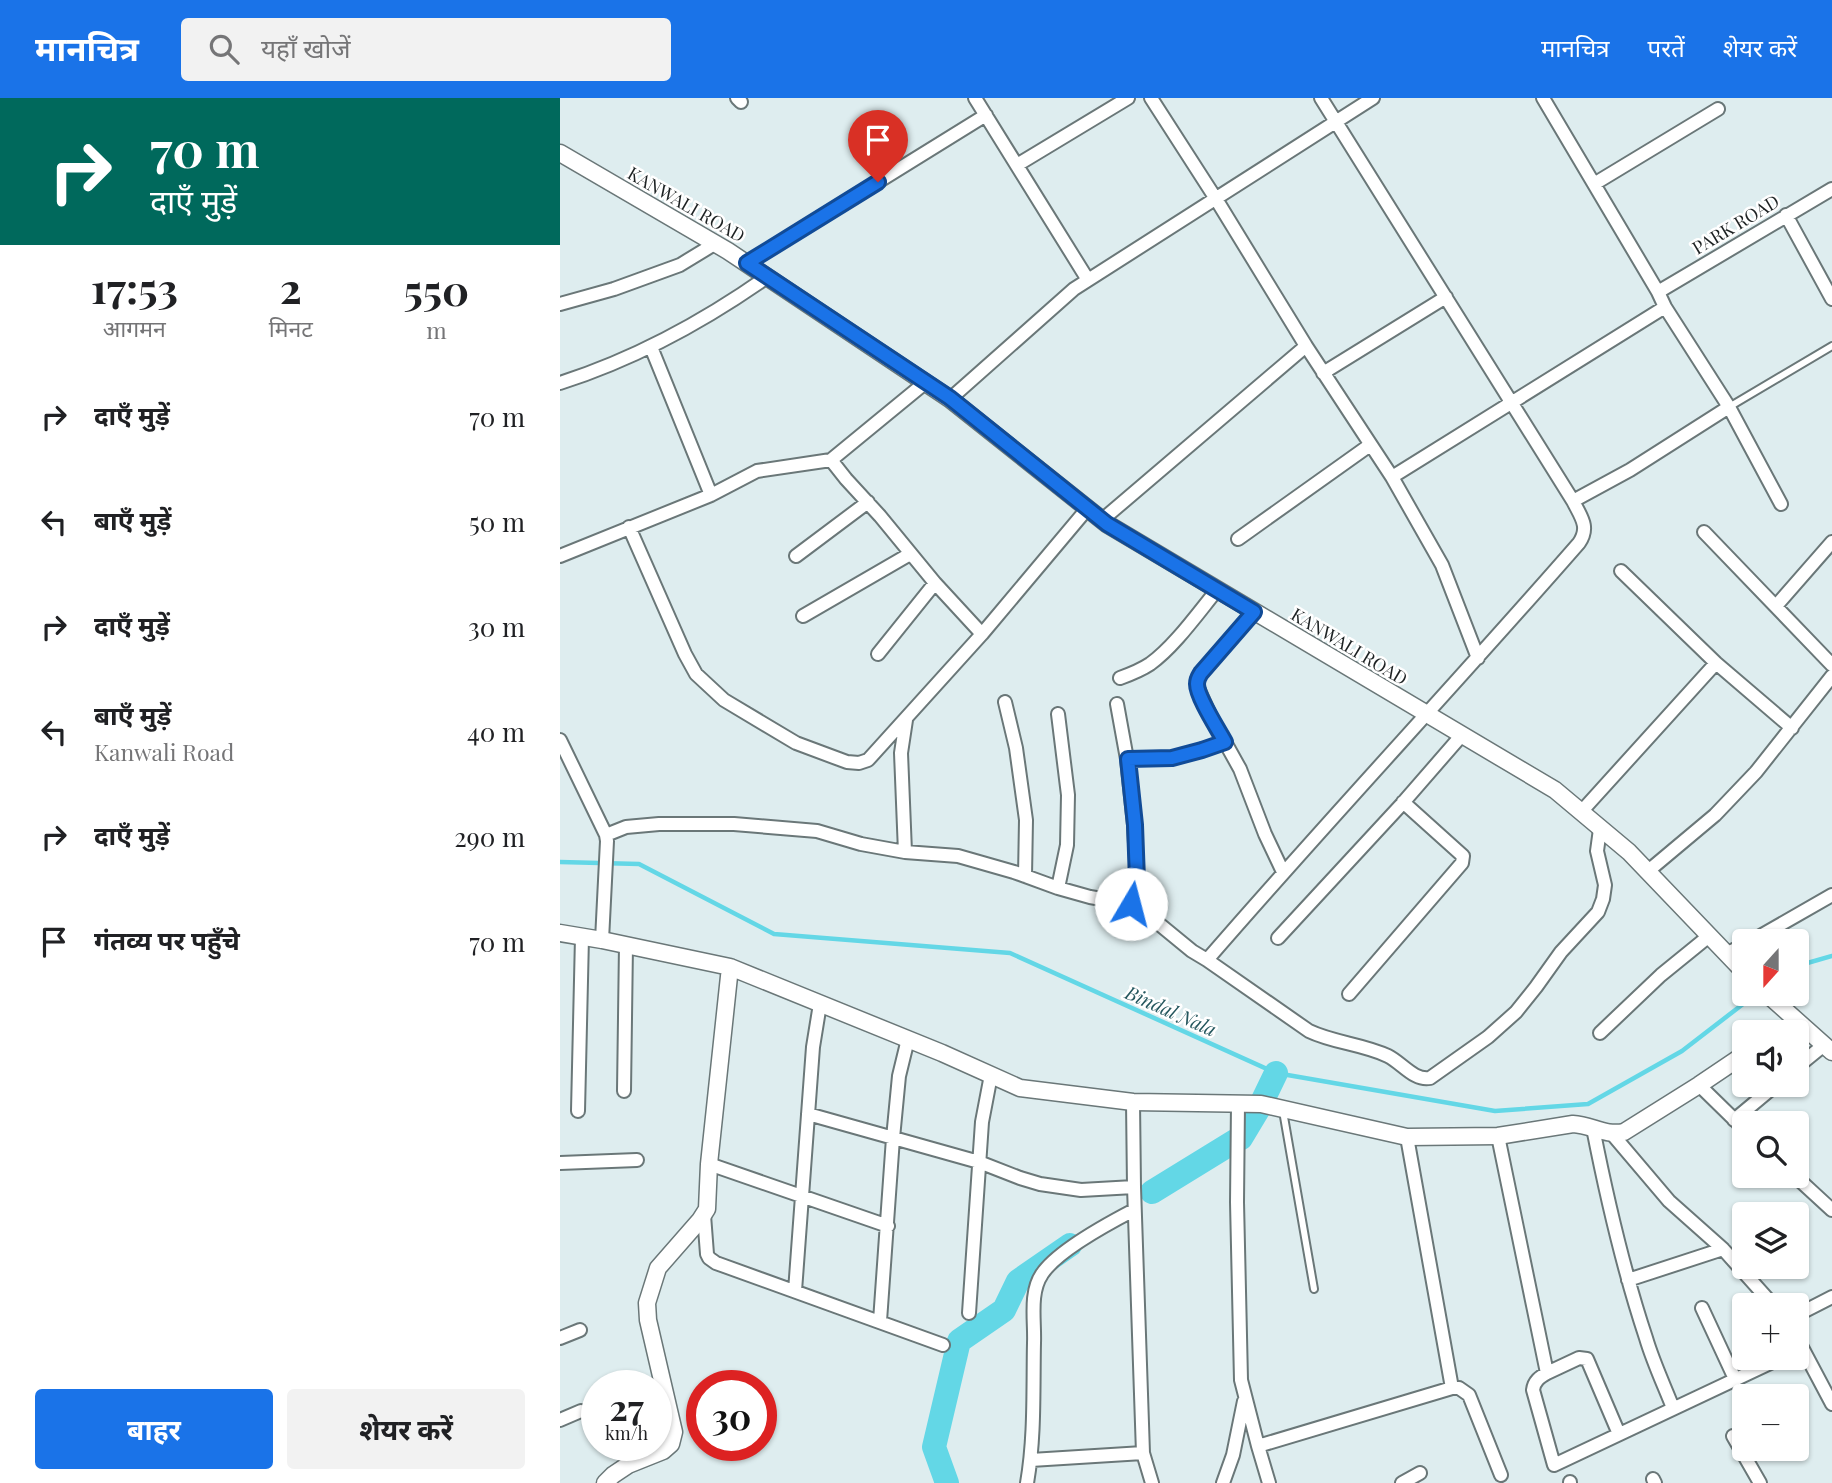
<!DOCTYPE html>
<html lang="hi">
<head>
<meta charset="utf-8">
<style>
  :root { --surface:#fff; --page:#f2f2f2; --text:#202124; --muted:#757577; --accent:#1a73e8 }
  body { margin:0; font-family:"Playfair Display","Noto Sans Devanagari",serif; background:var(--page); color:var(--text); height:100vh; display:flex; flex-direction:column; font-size:26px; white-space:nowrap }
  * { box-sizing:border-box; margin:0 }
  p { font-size:23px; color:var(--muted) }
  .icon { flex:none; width:38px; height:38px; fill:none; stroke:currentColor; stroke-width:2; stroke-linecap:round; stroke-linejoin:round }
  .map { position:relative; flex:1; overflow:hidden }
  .details { display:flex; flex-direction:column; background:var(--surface); width:560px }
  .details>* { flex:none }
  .guide { background:#00695c; color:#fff; overflow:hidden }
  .needle { width:46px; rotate:201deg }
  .controls { position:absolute; left:1172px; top:831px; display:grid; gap:14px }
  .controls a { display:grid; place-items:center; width:77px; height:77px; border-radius:7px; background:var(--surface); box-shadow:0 2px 5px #0004; font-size:35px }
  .speed { position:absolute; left:21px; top:1272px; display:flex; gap:14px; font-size:35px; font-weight:700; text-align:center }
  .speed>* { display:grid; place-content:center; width:91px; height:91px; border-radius:50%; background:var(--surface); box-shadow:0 2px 5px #0004; line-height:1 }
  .speed small { font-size:18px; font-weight:400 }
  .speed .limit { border:10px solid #d22; background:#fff; color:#111 }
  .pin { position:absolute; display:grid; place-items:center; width:60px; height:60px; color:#fff; margin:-72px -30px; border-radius:50% 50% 50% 0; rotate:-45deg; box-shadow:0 0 7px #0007 }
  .pin .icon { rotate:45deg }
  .me { position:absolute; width:77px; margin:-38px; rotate:8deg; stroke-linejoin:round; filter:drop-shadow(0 0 5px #0008) }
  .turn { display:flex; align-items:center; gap:24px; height:147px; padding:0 35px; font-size:32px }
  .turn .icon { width:91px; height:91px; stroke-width:2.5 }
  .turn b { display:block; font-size:49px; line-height:60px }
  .eta { display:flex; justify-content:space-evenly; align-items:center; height:119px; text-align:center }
  .eta b { font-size:42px; font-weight:700; line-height:49px }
  .primary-button { display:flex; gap:14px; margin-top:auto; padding:14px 35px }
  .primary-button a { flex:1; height:80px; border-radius:7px; background:var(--accent); color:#fff; font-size:28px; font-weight:700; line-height:80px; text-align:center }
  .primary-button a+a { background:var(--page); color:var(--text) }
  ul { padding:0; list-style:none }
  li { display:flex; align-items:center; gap:21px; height:105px; padding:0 35px }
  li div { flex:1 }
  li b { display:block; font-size:26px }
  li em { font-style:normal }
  header { display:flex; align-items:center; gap:42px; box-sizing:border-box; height:98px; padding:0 35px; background:var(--accent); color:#fff }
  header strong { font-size:33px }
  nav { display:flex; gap:38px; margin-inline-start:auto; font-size:24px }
  .search { width:490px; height:63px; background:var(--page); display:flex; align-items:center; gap:18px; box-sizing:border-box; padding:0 24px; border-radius:7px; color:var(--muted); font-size:26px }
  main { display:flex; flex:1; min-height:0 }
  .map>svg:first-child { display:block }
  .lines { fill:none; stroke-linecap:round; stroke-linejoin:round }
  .stream { stroke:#63d7e6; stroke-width:4.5 }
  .river { stroke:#63d7e6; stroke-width:24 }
  .service-casing { stroke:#6a7778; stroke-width:10 }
  .minor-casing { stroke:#6a7778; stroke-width:16 }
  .tertiary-casing { stroke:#6a7778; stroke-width:19 }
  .service { stroke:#fff; stroke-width:6 }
  .minor { stroke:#fff; stroke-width:12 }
  .tertiary { stroke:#fff; stroke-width:16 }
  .route-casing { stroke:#114b97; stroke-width:18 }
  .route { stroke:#1a73e8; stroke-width:12 }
  .labels { text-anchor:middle; stroke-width:5; stroke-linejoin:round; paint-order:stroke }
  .street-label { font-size:18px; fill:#1c2122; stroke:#fff }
  .water-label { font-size:19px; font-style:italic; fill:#25575e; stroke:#fff }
</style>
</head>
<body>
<header>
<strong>मानचित्र</strong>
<div class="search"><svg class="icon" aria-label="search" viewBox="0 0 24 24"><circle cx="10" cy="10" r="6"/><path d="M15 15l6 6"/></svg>यहाँ खोजें</div>
<nav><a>मानचित्र</a><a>परतें</a><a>शेयर करें</a></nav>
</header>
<main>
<section class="details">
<div class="guide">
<div class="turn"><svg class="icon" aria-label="right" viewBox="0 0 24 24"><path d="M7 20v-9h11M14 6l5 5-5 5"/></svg><div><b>70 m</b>दाएँ मुड़ें</div></div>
</div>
<div class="eta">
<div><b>17:53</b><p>आगमन</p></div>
<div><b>2</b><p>मिनट</p></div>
<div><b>550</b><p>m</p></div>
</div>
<ul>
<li><svg class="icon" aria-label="right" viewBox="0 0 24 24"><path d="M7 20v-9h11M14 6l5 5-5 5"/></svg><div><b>दाएँ मुड़ें</b></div><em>70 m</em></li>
<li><svg class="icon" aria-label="left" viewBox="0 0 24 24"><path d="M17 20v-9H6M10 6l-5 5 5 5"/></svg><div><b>बाएँ मुड़ें</b></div><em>50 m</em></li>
<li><svg class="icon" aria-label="right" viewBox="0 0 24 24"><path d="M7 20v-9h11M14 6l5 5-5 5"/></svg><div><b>दाएँ मुड़ें</b></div><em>30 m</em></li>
<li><svg class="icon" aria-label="left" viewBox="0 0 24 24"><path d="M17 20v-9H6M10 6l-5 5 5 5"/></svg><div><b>बाएँ मुड़ें</b><p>Kanwali Road</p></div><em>40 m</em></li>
<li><svg class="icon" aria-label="right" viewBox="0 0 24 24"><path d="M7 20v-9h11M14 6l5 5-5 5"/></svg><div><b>दाएँ मुड़ें</b></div><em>290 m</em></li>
<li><svg class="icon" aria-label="arrive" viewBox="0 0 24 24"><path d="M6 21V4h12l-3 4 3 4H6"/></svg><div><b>गंतव्य पर पहुँचे</b></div><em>70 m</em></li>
</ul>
<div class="primary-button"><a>बाहर</a><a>शेयर करें</a></div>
</section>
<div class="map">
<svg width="1272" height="1385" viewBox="0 0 1272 1385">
  <rect width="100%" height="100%" fill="#deedef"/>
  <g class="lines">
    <path class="stream" d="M0,764l79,2 135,70 236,19 266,120 219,38 93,-7 94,-53 74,-57
      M1237,868l35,-10"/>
    <path class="river" d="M703,1002l13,-27
      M681,1040l18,-30
      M592,1094l83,-51
      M387,1385l-13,-36 25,-106 45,-31 14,-29 52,-36"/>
    <defs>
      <path id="service" d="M1169,309l103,-61
        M723,1013l31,178"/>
      <path id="minor" d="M177,0l4,4
        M415,0l113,182
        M591,0l65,101 90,147 86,131 50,88 36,93
        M983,0l115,194 7,15 64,100 52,97
        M457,67l111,-67
        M1034,86l124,-75
        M1226,117l46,84
        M187,165l239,-148
        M1098,194l174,-103
        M0,206l54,-15 66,-24 36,-22
        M91,249l60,148
        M763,275l123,-76
        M0,285c75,-24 143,-61 207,-106
        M390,301l124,-110 299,-191
        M271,362l15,19 34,37 55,67 47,51
        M832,379l273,-170
        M1013,403l57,-31 99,-63
        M542,422l204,-174
        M69,429l56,127 11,20 28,26 72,43 51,19 12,1 9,-3 114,-126 105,-125
        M1144,434l128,133
        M678,441l132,-94
        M0,458l151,-61 46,-24 74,-11 95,-78
        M236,458l72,-54
        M1061,473l95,92 76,65
        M1216,508l56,-64
        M694,514l-53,61 -4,7v6l14,31 29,52 25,65 18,38
        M243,518l107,-62
        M318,556l57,-71
        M560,580c11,-4 21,-8 30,-14 24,-17 48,-51 67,-74
        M445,604l11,46 10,72 -1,56
        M557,606l10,55 7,66 3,55 -6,24
        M0,642l46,95 1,6 -5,99
        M567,661l46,-1 29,-8 23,-8
        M1021,714l135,-149
        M46,737l20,-8 33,-3h75l83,7 44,13 44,8 53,4 56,16 44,16 32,9 41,7 11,6 50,41 15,9c122,-141 249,-276 372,-417 11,-16 2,-26 -6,-42l-252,-403
        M345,754l-4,-99 5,-33
        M1087,774l68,-57 41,-43 76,-96
        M498,790l9,-43 1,-50 -10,-81
        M718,840l123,-133 60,-69
        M1190,844l82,-47
        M1166,856l19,-10
        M647,862l102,71c25,12 54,13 79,25 14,7 26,25 42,22l58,-41 28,-25 20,-25 25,-35 37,-40 5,-13 2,-14 -8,-34 3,-22
        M789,896l113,-131 1,-7 -60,-54
        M1040,935l61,-58 48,-39
        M1237,969l27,-22
        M1139,987l46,45
        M64,993l2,-146
        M573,1004l1,85 9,266 9,30
        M678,1006l-1,98 4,178 17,66 11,37
        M18,1013l4,-174
        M248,1016l171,48 41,16 20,6 41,6 53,-3
        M1174,1022l42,-35
        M1033,1030c14,71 30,141 53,210 7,24 18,47 27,70
        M1053,1037l56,66 54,48 51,57
        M938,1038l49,237c-7,4 -13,8 -14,17l21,75 227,-107
        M847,1039l45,251
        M0,1065l77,-3
        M149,1066l179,62
        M1235,1078l37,34
        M144,1117l3,39 2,4 7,5 227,82
        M1068,1182l95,-31
        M235,1193l18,-244 7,-43
        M1142,1210l33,71
        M409,1215l13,-191 9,-47
        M1237,1217l35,-18
        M320,1223l13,-183 6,-62 9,-37
        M0,1240l20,-8
        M1237,1240l35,66
        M987,1275l32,-15 8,1 32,75
        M0,1322l21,-9
        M1173,1338l27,47
        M698,1348l194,-58h7l10,7 32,80
        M471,1362l112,-7
        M1093,1381l2,4
        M1010,1384v1
        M467,1385c8,-46 6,-94 7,-140 1,-22 -5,-50 8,-69 15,-23 67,-51 92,-64
        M663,1385l10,-28 11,-54
        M842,1385l18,-10"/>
      <path id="tertiary" d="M0,55l168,98 222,148 157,125 448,266 74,62 116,121
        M0,835l42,7 128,27 212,86 78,35 113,14 128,2 146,33 91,-1 75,-12c19,1 32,12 51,8l75,-47 46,-31
        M1207,896l65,58
        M1220,934l18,-10
        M45,1385l8,-8 15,-10 35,-14 8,-7 3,-12 -26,-112 -1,-17 11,-35 42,-48 7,-11 2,-45 21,-197"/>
    </defs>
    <use href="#service" class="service-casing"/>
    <use href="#minor" class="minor-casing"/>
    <use href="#tertiary" class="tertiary-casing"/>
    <use href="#service" class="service"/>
    <use href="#minor" class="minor"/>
    <use href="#tertiary" class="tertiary"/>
  </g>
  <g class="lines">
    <defs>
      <path id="route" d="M318,84l-131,81 203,135 157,126 147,88 -53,61c-3,5 -4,6 -4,11 0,13 21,45 28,58l-23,8 -30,8 -44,1 7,66 2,55 -6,24"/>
    </defs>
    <use href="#route" class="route-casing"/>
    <use href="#route" class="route"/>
  </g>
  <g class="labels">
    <g class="street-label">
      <text transform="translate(126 107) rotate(30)" y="6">KANWALI ROAD</text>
      <text transform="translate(1176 127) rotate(-31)" y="6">PARK ROAD</text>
      <text transform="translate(789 549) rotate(31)" y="6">KANWALI ROAD</text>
    </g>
    <g class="water-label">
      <text transform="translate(611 913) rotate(24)" y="7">Bindal Nala</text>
    </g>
  </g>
</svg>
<div class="controls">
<a><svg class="needle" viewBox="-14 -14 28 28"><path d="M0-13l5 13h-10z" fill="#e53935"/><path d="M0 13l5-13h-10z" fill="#757577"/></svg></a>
<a><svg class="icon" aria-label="sound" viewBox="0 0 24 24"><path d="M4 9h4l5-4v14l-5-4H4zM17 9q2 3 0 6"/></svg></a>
<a><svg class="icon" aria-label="search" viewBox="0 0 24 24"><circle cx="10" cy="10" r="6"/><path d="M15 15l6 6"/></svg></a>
<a><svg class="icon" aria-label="layers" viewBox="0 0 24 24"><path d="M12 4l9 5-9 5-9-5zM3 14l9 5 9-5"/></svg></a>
<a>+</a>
<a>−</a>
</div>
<div class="speed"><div>27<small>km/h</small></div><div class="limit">30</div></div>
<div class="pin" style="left:318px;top:84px;background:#d93025"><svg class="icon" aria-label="arrive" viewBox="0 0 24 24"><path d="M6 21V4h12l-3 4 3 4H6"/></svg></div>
<svg class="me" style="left:571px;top:806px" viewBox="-20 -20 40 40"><circle r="19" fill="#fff"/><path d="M0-13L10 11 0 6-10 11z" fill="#1a73e8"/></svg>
</div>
</main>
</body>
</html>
